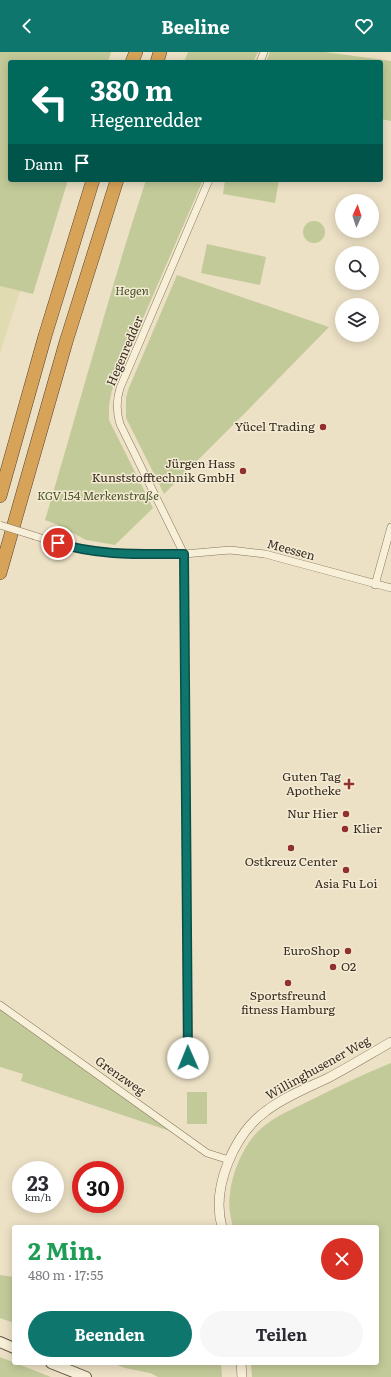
<!DOCTYPE html>
<html lang="de">
<head>
<meta charset="utf-8">
<style>
  :root { --surface:#fff; --page:#f7f7f7; --text:#2b2b33; --muted:#7c7c81; --accent:#0f766e }
  body { margin:0; font-family:Literata,serif; background:var(--page); color:var(--text); height:100vh; display:flex; flex-direction:column; font-size:15px; white-space:nowrap }
  * { box-sizing:border-box; margin:0 }
  p { font-size:13px; color:var(--muted) }
  .icon { flex:none; width:22px; height:22px; fill:none; stroke:currentColor; stroke-width:2; stroke-linecap:round; stroke-linejoin:round }
  .map { position:relative; flex:1; overflow:hidden }
  .side { position:absolute; left:12px; top:1173px; width:367px; height:140px; display:flex; flex-direction:column; background:var(--surface); border-radius:4px; box-shadow:0 2px 10px #0003 }
  .side>* { flex:none }
  .hud { position:absolute; left:8px; top:8px; width:375px; height:122px; border-radius:4px; box-shadow:0 2px 10px #0003; background:#00695c; color:#fff; overflow:hidden }
  .needle { width:26px; rotate:3deg }
  .fabs { position:absolute; left:335px; top:142px; display:grid; gap:8px }
  .fabs a { display:grid; place-items:center; width:44px; height:44px; border-radius:50%; background:var(--surface); box-shadow:0 2px 10px #0003; font-size:20px }
  .speed { position:absolute; left:12px; top:1109px; display:flex; gap:8px; font-size:20px; font-weight:700; text-align:center }
  .speed>* { display:grid; place-content:center; width:52px; height:52px; border-radius:50%; background:var(--surface); box-shadow:0 2px 10px #0003; line-height:1 }
  .speed small { font-size:10px; font-weight:400 }
  .speed .limit { border:6px solid #d22; background:#fff; color:#111 }
  .pin { position:absolute; display:grid; place-items:center; width:34px; height:34px; color:#fff; margin:-17px; border:2px solid #fff; border-radius:50%; box-shadow:0 1px 4px #0007 }
  .me { position:absolute; width:44px; margin:-22px; rotate:359deg; stroke-linejoin:round; filter:drop-shadow(0 0 3px #0008) }
  .turn { display:flex; align-items:center; gap:14px; height:84px; padding:0 16px; font-size:18px }
  .turn .icon { width:52px; height:52px; stroke-width:2.5 }
  .turn b { display:block; font-size:28px; line-height:34px }
  .then { display:flex; align-items:center; height:38px; padding:0 16px; background:#0003; gap:8px; font-size:15px }
  .round { display:grid; place-items:center; flex:none; width:42px; height:42px; border-radius:21px; background:var(--page) }
  .summary { display:flex; align-items:center; justify-content:space-between; height:68px; padding:0 16px }
  h1 { font-size:24px; font-weight:700; line-height:30px; color:#1e9e55 }
  .cta { display:flex; gap:8px; margin-top:auto; padding:8px 16px }
  .cta a { flex:1; height:46px; border-radius:24px; background:var(--accent); color:#fff; font-size:16px; font-weight:700; line-height:46px; text-align:center }
  .cta a+a { background:var(--page); color:var(--text) }
  header { display:flex; justify-content:space-between; align-items:center; height:52px; padding:0 16px; background:var(--accent); color:#fff; font-size:18px; font-weight:700 }
  .map>svg:first-child { display:block }
  .farmland { fill:#e1dbb2 }
  .green { fill:#c3ca99 }
  .lines { fill:none; stroke-linecap:round; stroke-linejoin:round }
  .minor-casing { stroke:#86735c; stroke-width:8 }
  .tertiary-casing { stroke:#86735c; stroke-width:10 }
  .secondary-casing { stroke:#68543f; stroke-width:12 }
  .motorway-casing { stroke:#544230; stroke-width:14 }
  .minor { stroke:#f7efd7; stroke-width:7 }
  .tertiary { stroke:#f7efd7; stroke-width:9 }
  .secondary { stroke:#f7efd7; stroke-width:10 }
  .motorway { stroke:#d7a359; stroke-width:13 }
  .minor-bridge-casing { stroke:#86735c; stroke-width:8; stroke-linecap:butt }
  .minor-bridge { stroke:#f7efd7; stroke-width:7 }
  .route-casing { stroke:#0a4d48; stroke-width:10 }
  .route { stroke:#0f766e; stroke-width:7 }
  .poi-dot { fill:#92302e; stroke:#f4ebd4; stroke-width:1.5 }
  .labels { text-anchor:middle; stroke-width:3; stroke-linejoin:round; paint-order:stroke }
  .park-label { font-size:12px; font-style:italic; fill:#465226; stroke:#f4ebd4 }
  .street-label { font-size:12px; fill:#372b1f; stroke:#f4ebd4 }
  .poi-label { font-size:12px; fill:#372b1f; stroke:#f4ebd4; text-anchor:end }
</style>
</head>
<body>
<header><svg class="icon" aria-label="back" viewBox="0 0 24 24"><path d="M15 5l-7 7 7 7"/></svg>Beeline<svg class="icon" aria-label="heart" viewBox="0 0 24 24"><path d="M12 20l-8-8c-3-5 5-10 8-4 3-6 11-1 8 4z"/></svg></header>
<div class="map">
<svg width="391" height="1325" viewBox="0 0 391 1325">
  <rect width="100%" height="100%" fill="#ece1c5"/>
  <path class="farmland" d="M0,234l20,5 -20,62z"/>
  <path class="green" d="M0,0h111l-3,10h-98v118h58l-35,114 -33,-8z
    M188,0h70l-5,10h-69z
    M270,0h55l66,9v60l-10,-2v-57h-115z
    M146,128h57l-91,210 -3,15v15l44,88 -38,37 -29,-5 -28,-15 -13,-5c34,-113 64,-228 101,-340z
    M225,128h54l-4,23 -52,-9z
    M303 180a11 11 0 1 1 22 0a11 11 0 1 1-22 0Z
    M207,192l59,13 -6,28 -59,-12z
    M177,223l152,52 -84,86 -81,81 -38,-76v-20l2,-8z
    M0,956l168,120 -1,2 -146,-49 2,-7 -23,-7z
    M391,1011v314h-139l-1,-14h126v-136h-144c-3,-11 -5,-22 -3,-33 2,-22 15,-53 33,-67 14,-12 32,-19 48,-27 26,-13 53,-26 80,-37z
    M187,1040h20v32h-20z
    M0,1223l14,2v46l-14,-5z
    M0,1305l51,20h-51z
    M112,1311h109l1,14h-64l-8,-4 -25,-5z"/>
  <g class="lines">
    <defs>
      <path id="minor" d="M260,10l4,-10
        M35,484l34,11 25,4 32,2 58,1 46,-4 35,4 126,34
        M375,533l16,-58
        M0,953l207,148 22,7
        M188,1022l-4,-520 -64,-130c-4,-13 -4,-23 0,-36l89,-208"/>
      <path id="tertiary" d="M222,1175c-11,-39 12,-93 44,-116 18,-14 41,-23 62,-33 21,-11 42,-24 63,-36
        M241,1311l1,14"/>
      <path id="secondary" d="M0,1290l14,6
        M51,1311l35,14"/>
      <path id="motorway" d="M132,10l4,-10
        M157,10l3,-10
        M0,444l45,-160 48,-156
        M0,521l66,-231 51,-162"/>
    </defs>
    <use href="#minor" class="minor-casing"/>
    <use href="#tertiary" class="tertiary-casing"/>
    <use href="#secondary" class="secondary-casing"/>
    <use href="#motorway" class="motorway-casing"/>
    <use href="#minor" class="minor"/>
    <use href="#tertiary" class="tertiary"/>
    <use href="#secondary" class="secondary"/>
    <use href="#motorway" class="motorway"/>
    <defs>
      <path id="minor-bridge" d="M0,473l35,11"/>
    </defs>
    <use href="#minor-bridge" class="minor-bridge-casing"/>
    <use href="#minor-bridge" class="minor-bridge"/>
  </g>
  <g class="lines">
    <defs>
      <path id="route" d="M58,491c40,13 84,11 126,11l4,504"/>
    </defs>
    <use href="#route" class="route-casing"/>
    <use href="#route" class="route"/>
  </g>
  <g class="poi-dot">
    <circle cx="323" cy="375" r="4"/>
    <circle cx="243" cy="419" r="4"/>
    <path d="M347 726h4v4h4v4h-4v4h-4v-4h-4v-4h4z"/>
    <circle cx="346" cy="762" r="4"/>
    <circle cx="345" cy="777" r="4"/>
    <circle cx="291" cy="796" r="4"/>
    <circle cx="346" cy="818" r="4"/>
    <circle cx="348" cy="899" r="4"/>
    <circle cx="333" cy="915" r="4"/>
    <circle cx="288" cy="931" r="4"/>
  </g>
  <g class="labels">
    <g class="park-label">
      <text x="132" y="243">Hegen</text>
      <text x="98" y="448">KGV 154 Merkenstraße</text>
    </g>
    <g class="street-label">
      <text transform="translate(125 299) rotate(-67)" y="4">Hegenredder</text>
      <text transform="translate(291 498) rotate(15)" y="4">Meessen</text>
      <text transform="translate(318 1016) rotate(-29)" y="4">Willinghusener Weg</text>
      <text transform="translate(120 1024) rotate(35)" y="4">Grenzweg</text>
    </g>
    <g class="poi-label">
      <text x="315" y="379">Yücel Trading</text>
      <text x="235" y="416">Jürgen Hass<tspan x="235" dy="14">Kunststofftechnik GmbH</tspan></text>
      <text x="341" y="729">Guten Tag<tspan x="341" dy="14">Apotheke</tspan></text>
      <text x="338" y="766">Nur Hier</text>
      <text x="353" y="781" text-anchor="start">Klier</text>
      <text x="291" y="814" text-anchor="middle">Ostkreuz Center</text>
      <text x="346" y="836" text-anchor="middle">Asia Fu Loi</text>
      <text x="340" y="903">EuroShop</text>
      <text x="341" y="919" text-anchor="start">O2</text>
      <text x="288" y="948" text-anchor="middle">Sportsfreund<tspan x="288" dy="14">fitness Hamburg</tspan></text>
    </g>
  </g>
</svg>
<div class="fabs">
<a><svg class="needle" viewBox="-14 -14 28 28"><path d="M0-13l5 13h-10z" fill="#e53935"/><path d="M0 13l5-13h-10z" fill="#7c7c81"/></svg></a>
<a><svg class="icon" aria-label="search" viewBox="0 0 24 24"><circle cx="10" cy="10" r="6"/><path d="M15 15l6 6"/></svg></a>
<a><svg class="icon" aria-label="layers" viewBox="0 0 24 24"><path d="M12 4l9 5-9 5-9-5zM3 14l9 5 9-5"/></svg></a>
</div>
<div class="speed"><div>23<small>km/h</small></div><div class="limit">30</div></div>
<div class="pin" style="left:58px;top:491px;background:#d93025"><svg class="icon" aria-label="arrive" viewBox="0 0 24 24"><path d="M6 21V4h12l-3 4 3 4H6"/></svg></div>
<svg class="me" style="left:188px;top:1006px" viewBox="-20 -20 40 40"><circle r="19" fill="#fff"/><path d="M0-13L10 11 0 6-10 11z" fill="#0f766e"/></svg>
<div class="hud">
<div class="turn"><svg class="icon" aria-label="left" viewBox="0 0 24 24"><path d="M17 20v-9H6M10 6l-5 5 5 5"/></svg><div><b>380 m</b>Hegenredder</div></div>
<div class="then">Dann<svg class="icon" aria-label="arrive" viewBox="0 0 24 24"><path d="M6 21V4h12l-3 4 3 4H6"/></svg></div>
</div>
<section class="side">
<div class="summary"><div><h1>2 Min.</h1><p>480 m · 17:55</p></div><a class="round" style="background:#d93025;color:#fff"><svg class="icon" aria-label="close" viewBox="0 0 24 24"><path d="M6 6l12 12M18 6L6 18"/></svg></a></div>
<div class="cta"><a>Beenden</a><a>Teilen</a></div>
</section>
</div>
</body>
</html>
